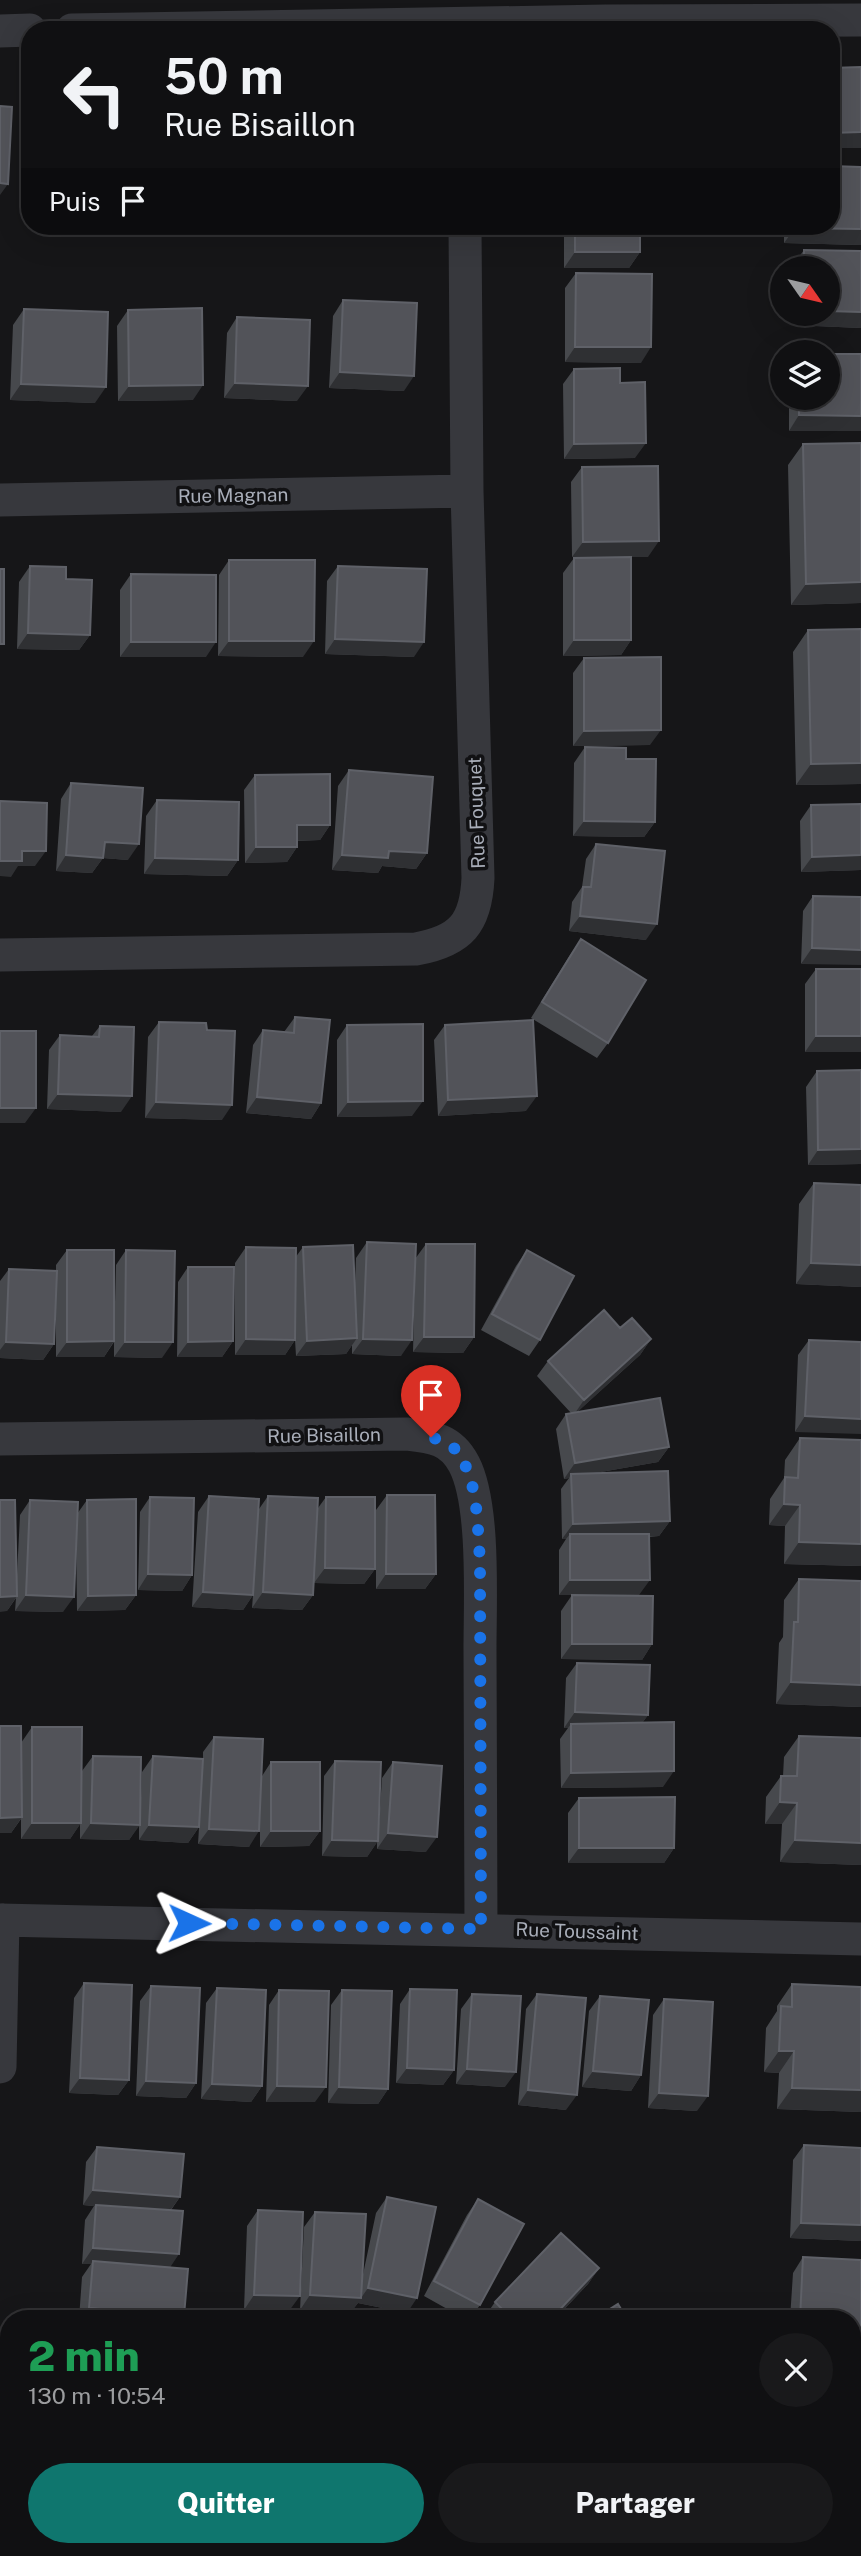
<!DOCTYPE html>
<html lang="fr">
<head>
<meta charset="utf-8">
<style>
  :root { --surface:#101012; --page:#19191b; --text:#f1f3f6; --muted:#9c9d9f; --line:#303032; --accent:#0f766e }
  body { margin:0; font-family:"Public Sans",sans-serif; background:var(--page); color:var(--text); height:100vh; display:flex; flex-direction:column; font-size:26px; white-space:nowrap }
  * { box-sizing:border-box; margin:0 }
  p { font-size:23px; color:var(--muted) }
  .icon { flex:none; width:38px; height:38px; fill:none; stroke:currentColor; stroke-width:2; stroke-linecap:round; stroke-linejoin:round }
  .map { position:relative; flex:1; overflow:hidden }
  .panel { position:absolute; left:0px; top:2310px; width:861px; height:247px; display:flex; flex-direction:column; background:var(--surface); border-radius:28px 28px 0 0; box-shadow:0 7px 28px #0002,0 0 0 2px var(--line) }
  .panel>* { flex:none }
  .hud { position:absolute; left:21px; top:21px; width:819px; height:214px; border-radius:28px; box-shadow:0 7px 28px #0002,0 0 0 2px var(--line); background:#101012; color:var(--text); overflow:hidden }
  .needle { width:46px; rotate:124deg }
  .fabs { position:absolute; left:770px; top:256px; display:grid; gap:14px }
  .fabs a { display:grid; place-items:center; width:70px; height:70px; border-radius:50%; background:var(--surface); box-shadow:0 7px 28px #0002,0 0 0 2px var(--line); font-size:35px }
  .pin { position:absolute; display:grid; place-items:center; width:60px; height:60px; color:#fff; margin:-72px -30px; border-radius:50% 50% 50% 0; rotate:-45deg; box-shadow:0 0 7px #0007 }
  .pin .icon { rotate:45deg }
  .me { position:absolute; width:77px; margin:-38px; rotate:91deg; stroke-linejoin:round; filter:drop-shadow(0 0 5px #0008) }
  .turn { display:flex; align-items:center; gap:24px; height:147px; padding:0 28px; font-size:32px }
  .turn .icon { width:91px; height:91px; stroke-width:2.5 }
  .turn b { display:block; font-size:49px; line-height:60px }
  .then { display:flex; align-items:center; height:66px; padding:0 28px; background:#0003; gap:14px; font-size:26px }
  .round { display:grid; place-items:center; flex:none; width:74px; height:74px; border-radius:37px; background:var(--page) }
  .summary { display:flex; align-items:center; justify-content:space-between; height:119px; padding:0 28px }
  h1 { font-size:42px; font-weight:800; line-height:52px; color:#1e9e55 }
  .action { display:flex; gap:14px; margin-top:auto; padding:14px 28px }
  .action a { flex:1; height:80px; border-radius:42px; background:var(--accent); color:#fff; font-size:28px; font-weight:800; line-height:80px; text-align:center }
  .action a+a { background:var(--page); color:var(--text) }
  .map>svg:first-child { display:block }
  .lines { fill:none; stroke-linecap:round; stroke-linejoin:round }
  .minor { stroke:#37383d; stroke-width:33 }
  .wall { fill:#47494d }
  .shaded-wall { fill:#2f3033 }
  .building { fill:#525359; stroke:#5f6168; stroke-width:2 }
  .route { stroke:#1a73e8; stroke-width:12; stroke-dasharray:0 21.6 }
  .labels { text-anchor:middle; stroke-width:7; stroke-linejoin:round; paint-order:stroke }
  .street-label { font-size:19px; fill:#a8adb8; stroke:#111113 }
</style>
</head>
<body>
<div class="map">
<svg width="861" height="2556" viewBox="0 0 861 2556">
  <rect width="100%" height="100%" fill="#161618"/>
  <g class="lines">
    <path class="minor" d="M72,30l534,-9 255,-1
      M0,31l30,-1
      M0,500l467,-9
      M0,955l416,-6c45,-8 60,-26 62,-71l-11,-387 -2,-265
      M0,1439l407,-5c26,3 44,5 57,30 21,40 16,137 16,184 0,93 1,187 1,281
      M0,1920l861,19
      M0,2067l3,-147
      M0,2385h9
      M451,2556v-8"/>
  </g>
  <path class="wall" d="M861,167v78l-77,-2v-17h47z
    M564,226h76v26l-11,16h-65z
    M804,250l57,1v77l-69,-3v-12h36v-45h-35v-3z
    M576,273l65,90 -76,-1v-74z
    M343,300l61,91 -75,-3 4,-72z
    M24,309l71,94 -85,-3 3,-75z
    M128,310l65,90 -75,1 -1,-75z
    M237,317l60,84 -73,-3 3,-65z
    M574,369l46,14 15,75 -71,1 -1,-75z
    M789,397h39l-39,34z
    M803,444l58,159 -70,2 -3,-140z
    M582,467l66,90h-76l-1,-75z
    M574,558l57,82 -10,15 -58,1v-83z
    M229,560l74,97 -85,-1 1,-81z
    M30,566l36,13 24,56 -11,15 -62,-1 2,-67z
    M338,566l76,91 -89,-3 2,-73z
    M131,574l75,83h-86v-67z
    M808,630l53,154 -65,1 -3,-133z
    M584,658l66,87 -77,1v-73z
    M585,747l41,12 29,63 -11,15 -71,-1 1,-73z
    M349,770l78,83 -11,16 -34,-3 -4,7 -46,-3 6,-84z
    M255,775l75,50 -10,15 -23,1v6l-10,15 -42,1 -1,-73z
    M71,783l57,77 -25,-2 -11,15 -36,-2 5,-72z
    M157,800l81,60 -11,16 -83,-2 2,-58z
    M861,804v66l-60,2 -1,-51 11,-16z
    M596,844l50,96 -77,-9 3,-29 10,-15 4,-28z
    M813,896l48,1 -60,67 2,-53z
    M581,939l27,104 -11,15 -66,-40 39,-63z
    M816,969h45v83h-56v-68z
    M295,1017l26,86 -10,16 -65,-6 7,-68 10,-15 21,2z
    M159,1022l48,8 15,90 -77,-2 3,-81z
    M347,1025l65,91 -75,1v-77z
    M445,1025l81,86 -88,5 -4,-76z
    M100,1026l21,86 -74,-3 2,-59 11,-15 32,1z
    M861,1070v94l-53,1 -2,-78 11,-16z
    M814,1183l47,2v102l-65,-3 3,-80z
    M367,1242l48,17 11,-15 48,93 -11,16 -50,-1 2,-82 -14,86 -49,-2v-9l-6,9 -50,2 -1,-16 -10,15h-50v-92l11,-16 49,11 8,-11 52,36 1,-25z
    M67,1250l47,89 2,-74 10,-15 36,108 -48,-1v-15l-10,15h-48v-67l-2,54 -11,16 -43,-2v-77l9,-12 47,2v-6z
    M527,1250l13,90 -11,16 -48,-26 35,-64z
    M188,1267l45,74 -11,16h-45l1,-75z
    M620,1328l31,11 -11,16 -63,57 92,35 -11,15 -63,11 75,48 -11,15 -10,1 -10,58 13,49 -10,16 -81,-1v-48l11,-16h-13v-45l7,-11h-4l-1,-50 8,-11 -5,1 -8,-50 10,-15 5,-1 -34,-37 11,-15z
    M809,1340l52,2 -66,90 3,-77z
    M800,1438l61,128 -77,-2 1,-38 -16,-1 1,-26 14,-21 1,-18z
    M387,1495l49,79 -11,15h-49v-79z
    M209,1496l50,13 9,-13 50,12 8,-11 49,72 -11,15 -50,-1v-19l-1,31 -11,15 -50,-2 1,-13 -10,15 -51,-3 6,-95z
    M150,1497l42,78 -10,16 -44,-1 2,-78z
    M30,1500l47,14 10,-14 49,95 -11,15 -48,1 -1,-78 -13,79 -48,-1 1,-13 -9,13 10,-36 3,-60z
    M799,1579l62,2v126l-85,-3 3,-61 4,-6 1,-37z
    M577,1663l71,52 -6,8 21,64 -102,1 -1,-49 8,-11h-4l2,-50z
    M0,1726l21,17 11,-16 49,67 1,-23 11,-15 47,68 2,-52 11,-16 50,3v-7l11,-15 48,39 9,-14 49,69 -11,15 -49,1v-36l-11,36 -51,-3 4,-65 -3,48 -11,16 -49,-3v-15l-10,15 -49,-1v-15l-10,15h-49v-20l-10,14h-11z
    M799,1736l62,129 -81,-3 2,-38h-17l1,-27 15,-21h2l1,-19z
    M335,1761l44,62 3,-45 11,-16 33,90 -49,-3v-7l-10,15 -45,-1 2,-80z
    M579,1798l95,50 -10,15h-96v-50z
    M84,1983l45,97 -11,15 -49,-2 5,-95z
    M792,1984l69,3v125l-84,-3 2,-36 -15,-1 2,-44 11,-17v-5z
    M151,1986l45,97 -10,15 -50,-2 4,-95z
    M217,1988l45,98 -11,16 -50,-3 5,-96z
    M410,1989l44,81 -11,15 -47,-2 4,-79z
    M279,1990l36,112h-49l3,-97z
    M342,1990l46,99 -10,15 -50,-1 3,-98z
    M472,1994l33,93 -49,-3 5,-75z
    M537,1994l29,116 -48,-5 8,-96z
    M600,1996l41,79 -10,16 -49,-4 7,-76z
    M664,1999l33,112 -49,-3 5,-93z
    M804,2145l57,3v93l-71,-3 3,-78z
    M97,2147l83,50 -9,13 -1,58 12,51h-103l3,-42 9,-13h-9l3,-44 9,-14 -11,-1 3,-43z
    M387,2197l20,116 -49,-10 -8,10 -50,-3 4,-83 11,-15 47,67 14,-66z
    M478,2199l2,106 -10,14h-5l-41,-23 43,-81z
    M258,2210l31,101 -45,-1 3,-84z
    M803,2257l49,62h-62l3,-46z
    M599,2268l-11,16 -33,35h-70l-1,-1 11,-16z
    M78,2548h98l-5,8h-87l-7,-1z
    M304,2548h87l-6,8h-82z
    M544,2548h103v8h-104v-6z
    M788,2548h64l9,8h-73z"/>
  <path class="shaded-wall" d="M861,132v16h-30v-15z
    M0,183l8,1 -8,11z
    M795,228l66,1v16l-77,-2z
    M575,252h65l-11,16h-65z
    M828,311l33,1v16l-69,-3 8,-12h28z
    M575,347h76l-10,16 -76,-1z
    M340,372l74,4 -10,15 -75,-3z
    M235,383l73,3 -11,15 -73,-3z
    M21,384l85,3 -11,16 -85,-3z
    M203,385l-10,15 -75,1 11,-15z
    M799,415l62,1v15h-72z
    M646,443l-11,15 -71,1 10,-15z
    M659,541l-11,16h-76l11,-15z
    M861,582v21l-70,2 15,-21z
    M28,633l62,2 -11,15 -62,-1z
    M335,639l89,3 -10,15 -89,-3z
    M574,640h57l-10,15 -58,1z
    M229,641h85l-11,16 -85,-1z
    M131,642h85l-10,15h-86z
    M661,730l-11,15 -77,1 11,-15z
    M861,763v21l-65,1 15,-21z
    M584,821l71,1 -11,15 -71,-1z
    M297,825h33l-10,15 -33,1z
    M105,842l34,2 -11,16 -25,-2 -11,15 -36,-2 10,-16z
    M256,847h41l-10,15 -42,1z
    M22,851h24l-11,15h-17l-7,11 -11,-1v-15z
    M389,851l38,2 -11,16 -34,-3 -4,7 -46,-3 10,-15z
    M861,855v15l-60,2 11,-15z
    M155,858l83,2 -11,16 -83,-2z
    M580,916l77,8 -11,16 -77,-9z
    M812,948l49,2v15l-60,-1z
    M816,1036h45v16h-56z
    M58,1094l74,2 -11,16 -74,-3z
    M537,1096l-11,15 -88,5 10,-16z
    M257,1097l64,6 -10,16 -65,-6z
    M423,1101l-11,15 -75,1 11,-15z
    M156,1102l76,3 -10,15 -77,-2z
    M0,1108h36l-11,15h-25z
    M861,1149v15l-53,1 10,-15z
    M811,1263l50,2v22l-65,-3z
    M424,1337h50l-11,16 -50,-1z
    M357,1338l-11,16 -50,2 11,-15z
    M246,1339l49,1 -10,15h-50z
    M363,1339l49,1 -11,16 -49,-2z
    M651,1339l-11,16 -67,61 11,-16z
    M114,1341l-10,16h-48l11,-15z
    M233,1341l-11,16h-45l11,-15z
    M6,1342l48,2 -11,16 -43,-2v-8z
    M125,1342h48l-11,16 -48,-1z
    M805,1416l56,3v15l-66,-2z
    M669,1447l-11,15 -86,15 -1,-3 -2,4 -5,1 11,-16z
    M784,1504l16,1 -15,21 -16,-1z
    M670,1521l-11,15 -89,3v-5l-4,5h-4l11,-15z
    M799,1542l62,2v22l-77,-2z
    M325,1568l50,1 -11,15 -50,-1z
    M148,1574l44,1 -10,16 -44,-1z
    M386,1574h50l-11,15h-49z
    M570,1580h80l-11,15h-80z
    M203,1592l50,3 -10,15 -51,-3z
    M263,1592l50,3 -11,15 -50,-2z
    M26,1595l48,2 -11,15 -48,-1z
    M136,1595l-11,15 -48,1 11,-15z
    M17,1596l-10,15 -7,1v-15z
    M572,1644h80l-10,16 -81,-1z
    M791,1682l70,3v22l-85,-3z
    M575,1712l73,3 -11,15 -66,-6 -3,4h-4z
    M674,1771l-11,16 -102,1 10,-15z
    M780,1802l17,1 -15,21h-17z
    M22,1817l-11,16h-11v-15z
    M32,1823h49l-11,16h-49z
    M91,1823l49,2 -11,15 -49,-1z
    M149,1825l50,2 -11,16 -49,-3z
    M209,1829l50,2 -10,16 -51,-3z
    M271,1831h49l-11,15 -49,1z
    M388,1833l49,4 -11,15 -49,-3z
    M332,1840l46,1 -11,16 -45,-1z
    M795,1840l66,3v22l-81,-3z
    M579,1848h95l-10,15h-96z
    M779,2051h15l-15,22 -15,-1z
    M407,2068l47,2 -11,15 -47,-2z
    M467,2069l49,3 -11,15 -49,-3z
    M593,2071l48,4 -10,16 -49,-4z
    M80,2078l49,2 -11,15 -49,-2z
    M146,2081l50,2 -10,15 -50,-2z
    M212,2084l50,2 -11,16 -50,-3z
    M277,2086l49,1 -11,15h-49z
    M339,2087l49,2 -10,15 -50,-1z
    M792,2088l69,2v22l-84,-3z
    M528,2090l49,5 -11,15 -48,-5z
    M659,2093l49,3 -11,15 -49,-3z
    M93,2190l87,7 -11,15 -73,-7 -2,1 -11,-1z
    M801,2223l60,2v16l-71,-3z
    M93,2248l86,6 -10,15 -76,-8 -2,3h-9z
    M599,2268l-11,16 -33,35h-4z
    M368,2288l49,10 -10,15 -49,-10 -8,10 -50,-3 10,-15 51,3z
    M254,2295l46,1 -11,15 -45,-1z
    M89,2308l95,8 -2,3h-100z
    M852,2336l9,1v16l-9,-1z
    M852,2479l9,1v21h-9z
    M83,2548h93l-5,8h-81l-4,-3 -2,3 -7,-1z
    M312,2548h79l-6,8h-79z"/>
  <path class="building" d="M861,67v65l-30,1v-65z
    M0,106l12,1 -4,77 -8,-1z
    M831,166l30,1v62l-66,-1v-2h36z
    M575,226h65v26h-65z
    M804,250l57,1v61l-33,-1v-43h-24z
    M576,273l76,1 -1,73h-76z
    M343,300l74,3 -3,73 -74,-4z
    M202,308l1,77 -74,1 -1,-76z
    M24,309l84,3 -2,75 -85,-3z
    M237,317l73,3 -2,66 -73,-3z
    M828,354h33v62l-62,-1v-18h29z
    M620,368v15l25,-1 1,61 -72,1v-75z
    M861,443v139l-55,2 -3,-140z
    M658,466l1,75 -76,1 -1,-75z
    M631,557v83h-57v-82z
    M229,560h86l-1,81h-85z
    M30,566l36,1v12l26,1 -2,55 -62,-2z
    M338,566l89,3 -3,73 -89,-3z
    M0,569h4v75h-4z
    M131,574l85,1v67h-85z
    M861,629v134l-50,1 -3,-134z
    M661,657v73l-77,1v-73z
    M585,747l41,1v11h30l-1,63 -71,-1z
    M349,770l84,7 -6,76 -38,-2 -1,7 -46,-3z
    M330,774v51h-33v22h-41l-1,-72z
    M71,783l72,5 -4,56 -34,-2 -2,16 -37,-3z
    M157,800l82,2 -1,58 -83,-2z
    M0,801l47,2 -1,48h-24v10h-22z
    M861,804v51l-49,2 -1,-52z
    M596,844l69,7 -8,73 -77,-8 3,-29h8z
    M813,896l48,1v53l-49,-2z
    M581,939l65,41 -38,63 -66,-41z
    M816,969h45v67h-45z
    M295,1017l35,3 -9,83 -64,-6 6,-67 31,3z
    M533,1020l4,76 -89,4 -3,-75z
    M159,1022l47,1 1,7 28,1 -3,74 -76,-3z
    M423,1024v77l-75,1 -1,-77z
    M100,1026l34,1 -2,69 -74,-2 2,-59 39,2z
    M0,1031h36v77h-36z
    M861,1070v79l-43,1 -1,-79z
    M814,1183l47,2v80l-50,-2z
    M367,1242l49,2 -4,96 -49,-1z
    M426,1244h49l-1,93h-50z
    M353,1245l4,93 -50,3 -4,-94z
    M246,1247l50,1 -1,92 -49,-1z
    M67,1250h47v91l-47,1z
    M126,1250l49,1 -2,91h-48z
    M527,1250l47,26 -34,64 -48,-26z
    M188,1267h46l-1,74 -45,1z
    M9,1269l48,2 -3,73 -48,-2z
    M604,1310l16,18 12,-10 19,21 -67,61 -36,-39z
    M809,1340l52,2v77l-56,-3z
    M660,1398l9,49 -94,16 -9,-49z
    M800,1438l61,2v104l-62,-2 1,-37 -16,-1 1,-27 13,1z
    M668,1471l2,50 -97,3 -2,-50z
    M387,1495h48l1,79h-50z
    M209,1496l50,3 -6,96 -50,-3z
    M268,1496l50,2 -5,97 -50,-3z
    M150,1497l44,1 -2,77 -44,-1z
    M326,1497h49v72l-50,-1z
    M136,1499v96l-48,1 -1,-96z
    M0,1500h15l2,96 -17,1z
    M30,1500l48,2 -4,95 -48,-2z
    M570,1534h79l1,46h-80z
    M799,1579l62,2v104l-70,-3 3,-60h4z
    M572,1595l81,1 -1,48h-80z
    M577,1663l73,2 -2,50 -73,-3z
    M674,1722v49l-103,2v-49z
    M0,1726h21l1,91 -22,1z
    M32,1727h50l-1,96h-49z
    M799,1736l62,2v105l-66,-3 2,-37 -17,-1 1,-26h16z
    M214,1737l49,2 -4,92 -50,-2z
    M93,1756l48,1 -1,68 -49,-2z
    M153,1756l50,3 -4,68 -50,-2z
    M335,1761l46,1 -3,79 -46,-1z
    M271,1762h49v69h-49z
    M393,1762l49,4 -5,71 -49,-4z
    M675,1797l-1,51h-95v-50z
    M84,1983l48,2 -3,95 -49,-2z
    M792,1984l69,3v103l-69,-2 2,-37h-15l2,-45 11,1z
    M151,1986l49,2 -4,95 -50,-2z
    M217,1988l49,2 -4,96 -50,-2z
    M410,1989l47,1 -3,80 -47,-2z
    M279,1990l50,1 -3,96 -49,-1z
    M342,1990l50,1 -4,98 -49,-2z
    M472,1994l49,2 -5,76 -49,-3z
    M537,1994l49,4 -9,97 -49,-5z
    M600,1996l49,4 -8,75 -48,-4z
    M664,1999l49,3 -5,94 -49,-3z
    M804,2145l57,3v77l-60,-2z
    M97,2147l87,7 -4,43 -87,-7z
    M387,2197l49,10 -19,91 -49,-10z
    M478,2199l46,25 -44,81 -46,-24z
    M96,2205l87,6 -4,43 -86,-6z
    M258,2210l45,2 -3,84 -46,-1z
    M315,2212l51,2 -5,84 -51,-3z
    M561,2233l38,35 -48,51h-39l-17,-17z
    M803,2257l58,3v77l-9,-1v-17h-52z
    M93,2261l95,8 -4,47 -95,-8z
    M618,2304l9,15h-33z
    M852,2402h9v78l-9,-1z
    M852,2521l9,1v34h-63v-8h54z
    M553,2548h94v8h-94z
    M86,2553l79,1v2h-79z"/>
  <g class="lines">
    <path class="route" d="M189,1923l292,6 -1,-369c-3,-35 -1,-82 -25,-111 -6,-6 -16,-9 -24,-12"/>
  </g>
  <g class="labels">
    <g class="street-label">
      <text transform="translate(233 495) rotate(-1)" y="7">Rue Magnan</text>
      <text transform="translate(476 813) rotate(-92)" y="7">Rue Fouquet</text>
      <text transform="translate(324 1435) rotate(-1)" y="7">Rue Bisaillon</text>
      <text transform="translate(577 1931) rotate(2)" y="7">Rue Toussaint</text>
    </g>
  </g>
</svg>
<div class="fabs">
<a><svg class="needle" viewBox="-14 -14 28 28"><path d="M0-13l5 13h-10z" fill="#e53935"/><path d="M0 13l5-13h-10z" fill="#9c9d9f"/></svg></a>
<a><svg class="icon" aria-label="layers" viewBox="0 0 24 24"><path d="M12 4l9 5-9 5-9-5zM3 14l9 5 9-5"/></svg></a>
</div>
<div class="pin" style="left:431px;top:1437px;background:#d93025"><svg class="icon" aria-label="arrive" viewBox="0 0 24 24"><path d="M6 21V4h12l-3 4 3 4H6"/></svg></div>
<svg class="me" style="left:189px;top:1923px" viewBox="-20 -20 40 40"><path d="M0-17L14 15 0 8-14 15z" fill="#1a73e8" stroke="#fff" stroke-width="4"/></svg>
<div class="hud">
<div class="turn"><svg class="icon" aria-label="left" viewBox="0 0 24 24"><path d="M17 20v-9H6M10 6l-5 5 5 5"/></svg><div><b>50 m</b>Rue Bisaillon</div></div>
<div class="then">Puis<svg class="icon" aria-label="arrive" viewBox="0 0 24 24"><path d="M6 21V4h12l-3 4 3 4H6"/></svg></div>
</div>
<section class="panel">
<div class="summary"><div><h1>2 min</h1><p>130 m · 10:54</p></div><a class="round"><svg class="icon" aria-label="close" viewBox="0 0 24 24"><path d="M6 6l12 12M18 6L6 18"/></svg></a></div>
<div class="action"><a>Quitter</a><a>Partager</a></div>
</section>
</div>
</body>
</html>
